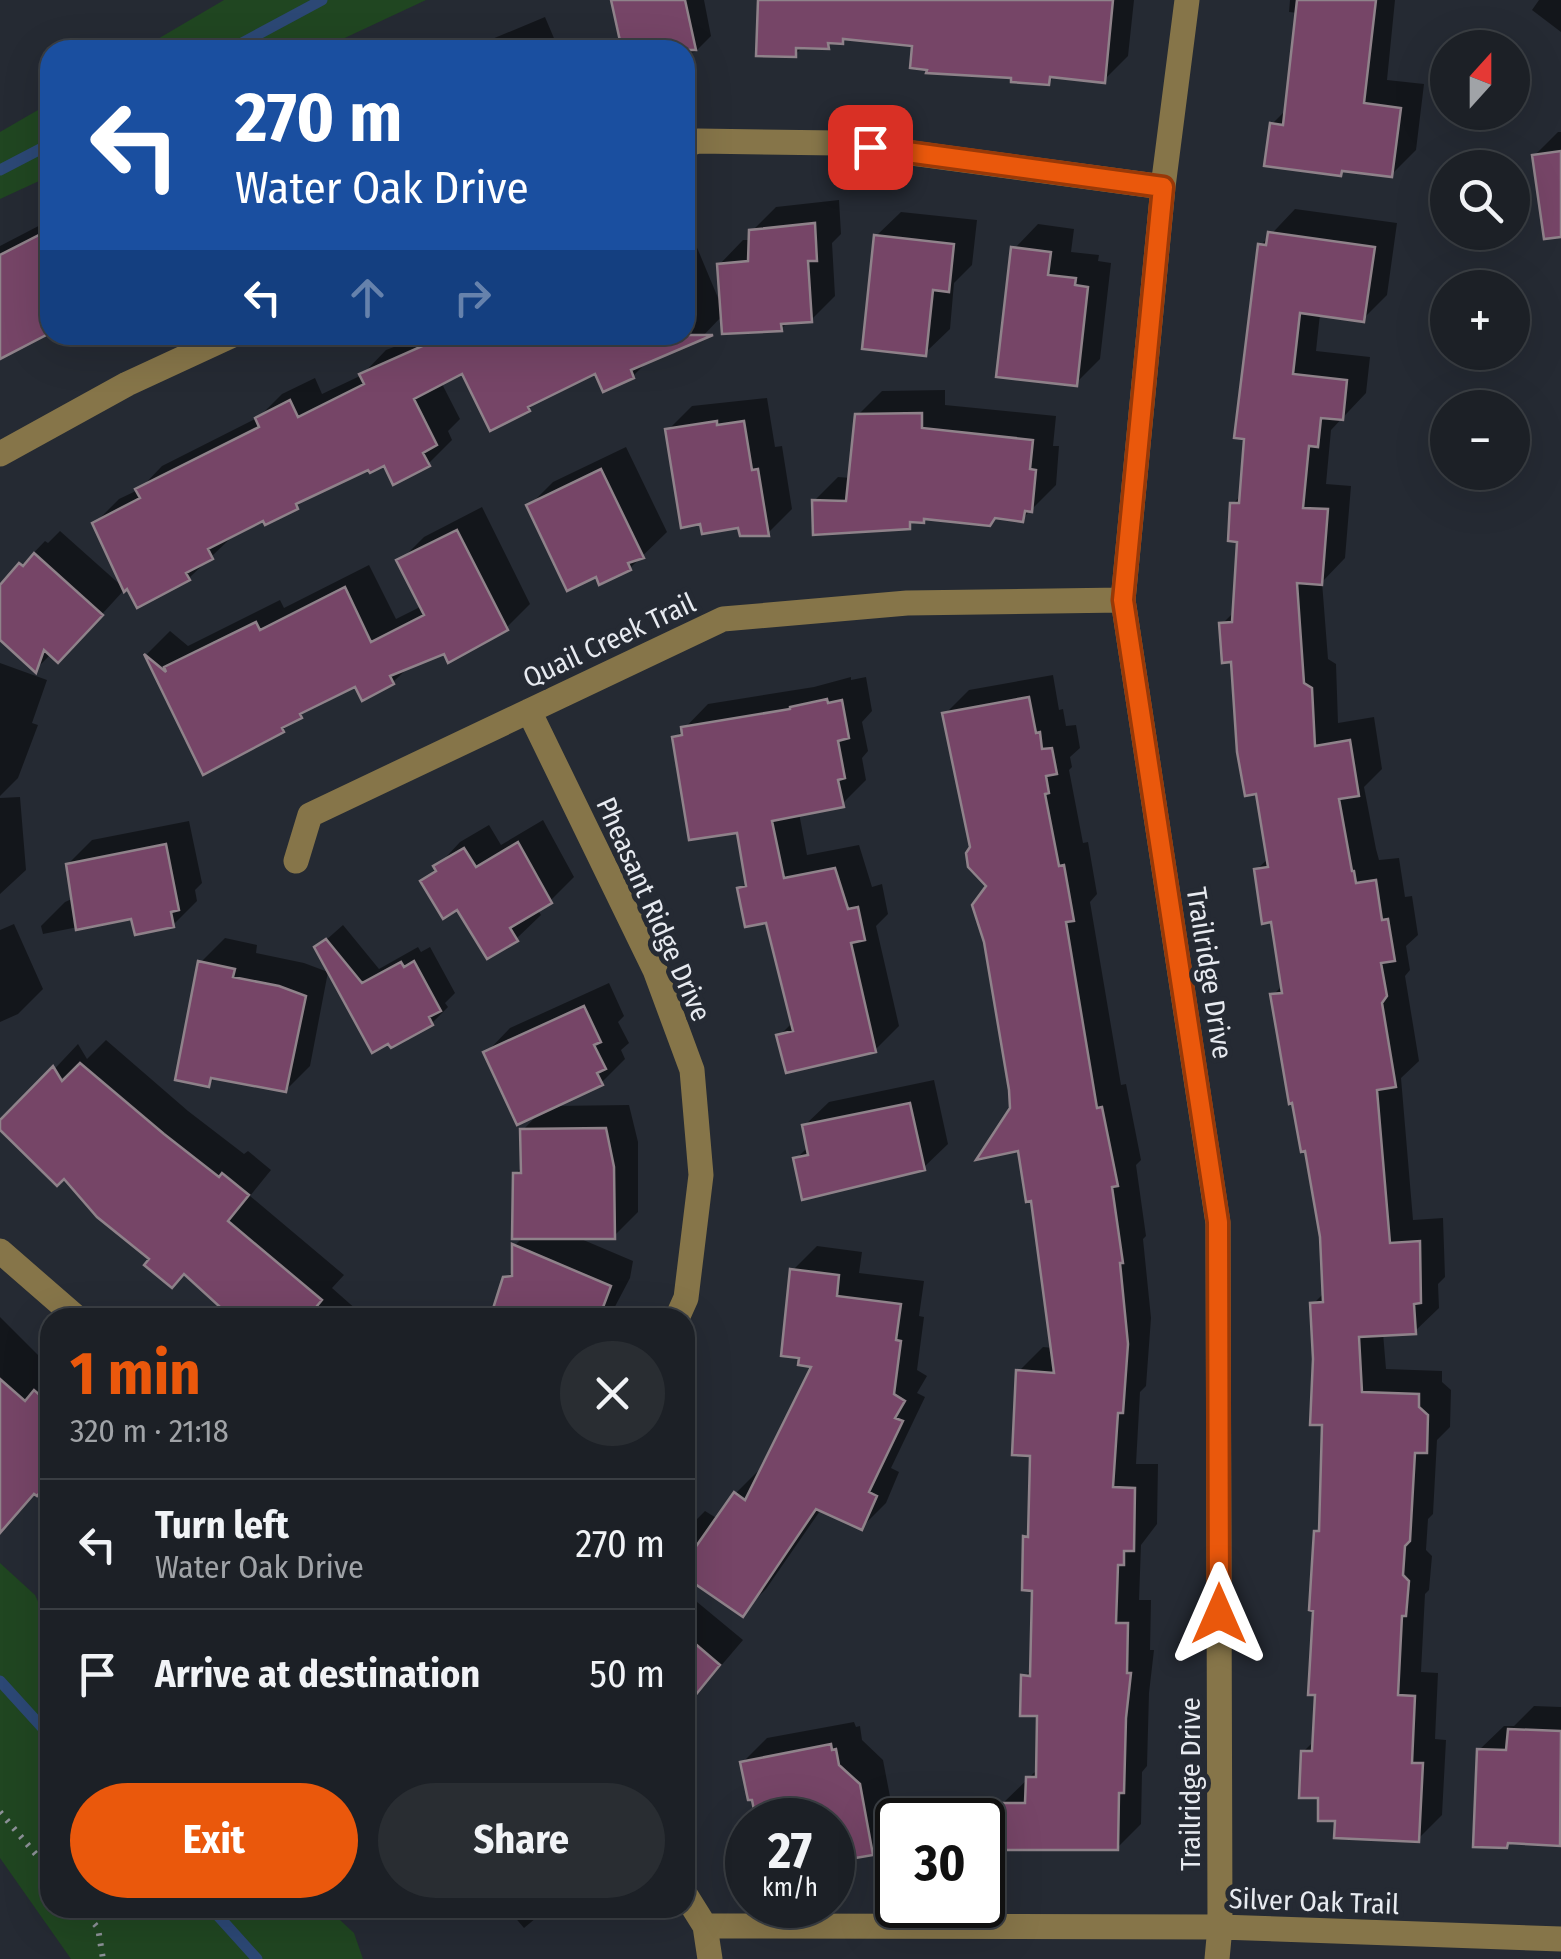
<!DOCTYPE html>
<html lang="en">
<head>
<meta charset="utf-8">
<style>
  :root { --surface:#1c2026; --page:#292d32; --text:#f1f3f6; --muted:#a0a3a7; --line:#3a3e43; --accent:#ea580c }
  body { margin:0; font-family:"Fira Sans Condensed",sans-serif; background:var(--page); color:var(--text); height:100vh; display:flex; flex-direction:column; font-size:38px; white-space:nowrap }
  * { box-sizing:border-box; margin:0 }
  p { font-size:32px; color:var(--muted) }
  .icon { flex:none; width:55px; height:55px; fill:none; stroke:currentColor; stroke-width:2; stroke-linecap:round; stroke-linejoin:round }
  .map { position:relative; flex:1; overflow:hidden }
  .sheet { position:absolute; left:40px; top:1308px; width:655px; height:610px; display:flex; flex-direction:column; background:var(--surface); border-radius:30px; box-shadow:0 10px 40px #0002,0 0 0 2px var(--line) }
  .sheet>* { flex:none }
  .top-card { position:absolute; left:40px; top:40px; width:655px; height:305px; border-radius:30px; box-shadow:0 10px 40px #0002,0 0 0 2px var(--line); background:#1a4fa0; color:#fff; overflow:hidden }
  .needle { width:65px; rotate:21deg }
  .controls { position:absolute; left:1430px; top:30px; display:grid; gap:20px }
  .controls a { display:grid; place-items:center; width:100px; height:100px; border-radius:50%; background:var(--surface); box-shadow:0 10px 40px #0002,0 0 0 2px var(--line); font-size:50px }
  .speed { position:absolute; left:725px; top:1798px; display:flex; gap:20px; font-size:50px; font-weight:700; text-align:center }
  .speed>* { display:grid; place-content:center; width:130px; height:130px; border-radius:50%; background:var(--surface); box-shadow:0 10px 40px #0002,0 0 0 2px var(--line); line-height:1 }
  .speed small { font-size:25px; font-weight:400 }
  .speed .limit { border:5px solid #111; border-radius:15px; background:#fff; color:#111 }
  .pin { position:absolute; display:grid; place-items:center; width:85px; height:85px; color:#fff; margin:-42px; border-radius:20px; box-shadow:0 5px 15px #0006 }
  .me { position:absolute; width:110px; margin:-55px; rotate:0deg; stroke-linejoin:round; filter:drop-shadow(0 0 8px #0008) }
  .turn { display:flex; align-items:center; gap:35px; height:210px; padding:0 30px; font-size:45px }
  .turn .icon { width:130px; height:130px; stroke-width:2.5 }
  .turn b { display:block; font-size:70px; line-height:85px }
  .lanes { display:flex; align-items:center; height:95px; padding:0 30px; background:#0003; justify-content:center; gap:50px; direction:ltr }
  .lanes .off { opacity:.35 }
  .round { display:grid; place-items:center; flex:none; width:105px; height:105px; border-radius:52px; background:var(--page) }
  .summary { display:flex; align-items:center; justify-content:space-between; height:170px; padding:0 30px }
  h1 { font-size:60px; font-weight:700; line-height:75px; color:var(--accent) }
  .primary-button { display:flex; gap:20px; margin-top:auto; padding:20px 30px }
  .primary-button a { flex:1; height:115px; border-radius:60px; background:var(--accent); color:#fff; font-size:40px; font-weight:700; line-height:115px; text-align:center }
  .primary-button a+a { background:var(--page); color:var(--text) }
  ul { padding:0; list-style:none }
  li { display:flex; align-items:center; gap:30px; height:130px; padding:0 30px; border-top:2px solid var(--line) }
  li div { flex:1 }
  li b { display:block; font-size:38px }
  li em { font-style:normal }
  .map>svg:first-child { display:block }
  .green { fill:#204621 }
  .shadow { fill:#0007 }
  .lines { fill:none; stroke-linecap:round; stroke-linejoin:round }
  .stream { stroke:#2c4875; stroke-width:11 }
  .building { fill:#764567; stroke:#8f828a; stroke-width:2.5 }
  .path { stroke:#8d9198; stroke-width:6; stroke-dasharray:2.5 8; stroke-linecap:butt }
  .minor { stroke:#867549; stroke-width:25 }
  .route-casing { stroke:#983908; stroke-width:25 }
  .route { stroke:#ea580c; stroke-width:18 }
  .labels { text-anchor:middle; stroke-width:10; stroke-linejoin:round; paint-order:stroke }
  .street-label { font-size:28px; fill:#e7eaf0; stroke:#252a33 }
</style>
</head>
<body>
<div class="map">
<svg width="1561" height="1959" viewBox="0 0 1561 1959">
  <rect width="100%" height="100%" fill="#252a33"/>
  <path class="green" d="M224,0h202l-107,50h-180z
    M50,103v73l-50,23v-67z
    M0,1563l35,32 15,32v281h277l27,25 9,26h-292l-71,-101z"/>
  <path class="shadow" d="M614,0h90l7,36 -16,16 -10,2v-4h-61z
    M760,0h374l-6,56 -24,24 -48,-5 -8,8 -34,-7 -99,-32 -69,-7 -18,9 -24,-1 -9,10z
    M1290,0h105l-8,80 37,4 -8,66 -25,25 -46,-6 -5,4 -68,-49 16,-16 10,-95 -9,-1z
    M1539,0h22v32l-29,-22z
    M545,17l14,33h-88l2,-3z
    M407,43l3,7h-17z
    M1558,132h3v99l-27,-75z
    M839,200l2,34 -9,9 3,53 -24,24 -23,2 -7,7 -58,-14 -22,23 -52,22 -16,16 -36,-6 -57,28 -11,11 -66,-39 -22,12 19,37 -12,12 4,9 -24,24 -42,-1 -16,3 -62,29 -11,12 -33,10 -28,16 -47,45 -94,-55 24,-24 21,-10 22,-23 97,-49 23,-23 33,-16 7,16 40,-19 24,-25 39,-15h260v-107l3,-2 33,79 -2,-40 24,-25h9v-9l24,-24z
    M1295,209l102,14 -10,72 -24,24 -43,-5 -4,37 54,6 -4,36 -35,37 -5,54 25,2 -6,72 -23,24 6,77 8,5 2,59 36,-6 8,52 -18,18 12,62 3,11 20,-2 6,39 7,-1 6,39 -12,11 4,24 -5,6 14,85 -18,17 12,142 30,-2 2,59 -7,7 1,24 -25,24 -31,1 3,36 56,2v11l9,8 -1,37 -13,13 -4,74 -5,5 -2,31 6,6 -3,34 -4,4 -4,78 17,1 -3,66 11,1 -4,75 -24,24 -80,-21 -17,-22 -18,-44 12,-12 1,-208 6,-6 3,-103 -9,-64 -3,-55 12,-12 -3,-55 -15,-89 -34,-153 10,-10 -9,-65 -18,-50 13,-12 -36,-198 -11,-36 13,-13 5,-72 -7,-35 9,-10 19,-249z
    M901,212l76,8 -5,45 -18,18 -4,46 -25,24 -49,-117z
    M50,220v110l-50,29v-113z
    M1038,224l36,5 -3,23 28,3 -1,6 13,2 -11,96 -24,24 -62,-134z
    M945,390v15l111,11 -3,30h6l-3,39 -34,34 -95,-2 -4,4 -7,-1 -7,6 -95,-25 24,-24 13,1 6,-62 25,-25z
    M767,398l8,49 7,-1 10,63 -24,24 -28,-8 -72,-95 24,-24z
    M626,447l41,85 -37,36 -101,-62 24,-24z
    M482,507l48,97 -24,24 -96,38 -17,16 -37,2 -46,22 -27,24 -79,42 -57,-118 23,-23 18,15 92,-46 4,8 85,-43 27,54 26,-13 -22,-45 24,-24z
    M60,531l65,58 -43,47 -31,18 -15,15 -36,-33v-48l45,-47 3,2z
    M0,663l47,17 -15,43 6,2 -20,53 -18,18z
    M1053,675l6,35 4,-1 3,17 10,-1 4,23 -10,9 2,10 -3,3 14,73 5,-1 9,52 -7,8 31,183 5,-1 15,76 -5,5 10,71 -3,3 8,79 -5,68 -6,6 -4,72h22l-1,60 -16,21 -2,55h12l-1,50h4l-5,43 -2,73 -5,6 -1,52 -24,24 -115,-44 37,-36v-54l-15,-37 9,-9 2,-80 -9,-51 5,-5 1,-79 -13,-82 24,-24 10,1 -20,-150 -20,-89 -24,-223 -16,-38 -28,-134 24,-24z
    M851,677v3l15,-3 6,34 -10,11 6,29 -6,7 4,22 -24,24 -43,9 8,42 52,-10 13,42 10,-3 6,30 -12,12 23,100 -24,24 -96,-14 14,-14 -25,-102 -28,-31 8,-8 -9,-51 -64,-92 33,-34 106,-17z
    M20,797l6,73 -26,24v-96z
    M543,820l31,57 -24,24 -13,8 4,6 -25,24 -58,-32 -34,-26 36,-39 29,-17 12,20z
    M189,821l13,62 -7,7 2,11 -24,24 -40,-9 -90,18 -2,-8 24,-24 34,-15 -31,-23 24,-24z
    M14,924l29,65 -25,25 -18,8v-92z
    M343,925l36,44 39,-22 3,5 9,-5 25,46 -10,10 3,4 -16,16 -41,22 -74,-97z
    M225,938l32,7 -1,8 48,10 24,9 -18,94 -24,24 -70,-13 -7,7 -8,-122z
    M609,983l15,33 -6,6 11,21 -8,7 4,9 -24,24 -49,23 77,-1 9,37v70l-24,24h-40l59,25 -3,17 -21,40h-117l13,-39 10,-10v-24l9,-9 -9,-61 8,-9v-36l18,-19 -55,-58 24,-25z
    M106,1040l82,71 56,43 4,-3 23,19 -21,26 94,79 -12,13 34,30h-130l-51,-47 -32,-12 -89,-84 -64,-48 78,-83 9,15z
    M934,1080l14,64 -25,24 -127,-9 13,-13 -5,-20 25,-24z
    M817,1246l45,6 -3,21 65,8 -5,35 5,1 -7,53 10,6 -10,17 8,4 -34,71 8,4 -13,31 -24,24 -40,-19 -56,81 -24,24 -57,-39v-43l20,-20 13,8 17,-25 24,-24 3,1 53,-106 -22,-95z
    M0,1317l50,50v110l-50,29z
    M685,1592l58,48 -58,68z
    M1534,1706l27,1v134h-50l-5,5 -27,-96 25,-24h10z
    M854,1722l2,5 4,-1 2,14 21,20 13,68 -24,24 -40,-32h-75l-14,-58 24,-24z
    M507,1908h41l-24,20z"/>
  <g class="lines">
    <path class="stream" d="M229,50l93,-50
      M0,170l50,-26
      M0,1681l50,55
      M211,1908l46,51"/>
  </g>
  <path class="building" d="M611,0h74l11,50h-74z
    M758,0h355l-8,83 -55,-6 -1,8 -38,-3v-4l-85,-5 1,-3 -17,-2 2,-22 -69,-7v5l-15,-1 1,6 -33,-1v9l-40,-1z
    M1297,0h79l-12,103 37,5 -9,69 -50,-6 -1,5 -77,-10 6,-43 13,2z
    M1561,151v86l-17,2 -12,-84z
    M815,223l2,38h-9l4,61 -31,2 1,7 -60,3 -5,-70 31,-3 1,-31z
    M1268,232l107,15 -11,75 -64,-9 -7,61 54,6 -4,40 -22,-2 -3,29 -9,-1 -6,62 25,1 -6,76 -25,-2 7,100 8,5 3,58 35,-6 9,56 -20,3 13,72h2l2,12 20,-3 6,40 6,-1 7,42 -14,2 6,33 -5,7 14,84 -19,3 13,153 30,-2 1,62 -7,1 2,30 -57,3 3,55 57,2v13l9,8 -1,38h-12l-5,88 -5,5 -2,29 6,6 -3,35h-4l-4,79 17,1 -3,67h11l-4,79 -85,-4 1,-17h-17v-23h-19l2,-47h11l3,-56h-7l5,-84 -4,-1 5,-79h5l3,-106h-12l3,-66 -3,-56 13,-1 -3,-65 -15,-86 -4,1 -9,-49 -3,1 -12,-70 -7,-40 12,-1 -11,-71 -9,2 -8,-55 14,-2 -12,-73 -11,2 -8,-44 -6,-90 -9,1 -3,-40 13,-1 5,-80 -9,-1 2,-38h9l5,-64 -10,-1 24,-194 8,1z
    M41,234l9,18v81l-50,26v-104z
    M874,235l80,9 -5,48 -16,-2 -7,66 -64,-7z
    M1011,247l40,5 -3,23 28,3 -1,7 13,2 -11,99 -81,-9z
    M447,335h266l-82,35 3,8 -31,14 -8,-18 -67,33 2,4 -40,20 -28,-57 -48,25 23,46 -14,8 7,13 -37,19 -9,-19 -14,7 -2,-3 -72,34 2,5 -33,16 -2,-4 -55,28 5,10 -27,14 4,7 -53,28 -10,-19 -3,3 -32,-69 48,-25 -5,-9 124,-62 -4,-9 35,-18 8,17 66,-33 -5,-10z
    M922,413v15l111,12 -3,29 6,1 -4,42 -7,-1 -2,11 -28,-4 -5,8 -66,-7v4l-14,-1v7l-97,6 -1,-35 34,1 9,-87z
    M717,421v4l27,-4 8,49 6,-1 11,67h-29l-2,-8 -36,6 -2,-10 -19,4 -16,-99z
    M601,469l43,89 -16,5 3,7 -32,15 -3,-8 -29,14 -41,-86z
    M457,530l51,100 -60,33 -4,-9 -54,22 4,8 -32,17 -7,-14 -55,27 2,4 -20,10 2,4 -81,43 -59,-121 22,18 -2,-5 92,-45 4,8 85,-43 26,55 53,-27 -28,-55z
    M34,553l69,62 -45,48 -14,-13 -8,23 -36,-33v-55l19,-22 4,3z
    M1029,697l7,36 4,-1 2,17 10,-1 5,26 -11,2 3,17 -4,1 14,72 5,-1 10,56 -8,1 31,186 5,-1 16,79 -6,1 11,76h-3l8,81 -5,69h-5l-5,74 22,1 -1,63h-10v14h-6l-2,58h12l-1,50h4l-5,45 -2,75h-5l-1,57h-119l1,-47h25l1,-26h10l1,-61h-17l1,-41 9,1 2,-85 -10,-1 1,-54 5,1 2,-81 -18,-1 4,-85 38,3 -23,-172 -5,1 -8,-51 -42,9 34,-52 -1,-18 -25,-148 -12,-37 14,-19 -18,-19 -2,-14 4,-6 -28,-134z
    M827,699l1,4 14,-3 7,38 -11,3 7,37 -7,2 6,27 -72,14 12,57 51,-10 13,41 10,-2 7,33 -14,3 25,109 -90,21 -10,-38 17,-4 -27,-108 -21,4 -8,-39 9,-2 -9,-53 -48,7 -17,-103 10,-2 -1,-8 109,-18v-2z
    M518,842l34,61 -42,25 8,13 -31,18 -30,-49 -14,9 -23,-38 16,-10 -3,-5 31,-18 12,19z
    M166,844l13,66 -8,2 3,15 -39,8 -4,-16 -55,11 -10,-66z
    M326,939l36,44 39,-21 3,5 10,-6 27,50 -12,6 4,8 -42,23 -3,-4 -16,9 -58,-106z
    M198,961l37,8 -2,8 46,9 27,10 -20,96 -75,-14 -2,9 -34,-7z
    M584,1006l17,36 -7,3 12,24 -9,4 6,12 -86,40 -34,-73z
    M80,1063l84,71 55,43 3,-4 27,22 -21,26 94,79 -15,18h-75l-48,-44 -12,14 -28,-23 5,-6 -52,-42 -33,-38 -7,7 -57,-56v-10l53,-54 9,15z
    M910,1103l15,67 -123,30 -9,-42 15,-3 -6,-30z
    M606,1128l8,39 1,72h-103l1,-66h8l-1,-44z
    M512,1244l99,42 -12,32h-109l13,-41 9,-1z
    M790,1269l49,6 -2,21 64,8 -5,36 5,1 -7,53 11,7 -10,17 8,3 -34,71 8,4 -15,34 -46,-21 -73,108 -58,-40v-40l12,8 37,-53 11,8 66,-133 -13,-2 1,-7 -18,-2z
    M0,1379l25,22 9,-11 16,14v76l-13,16 -3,-2 -34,39z
    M685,1635l35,30 -35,43z
    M1508,1729l53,2 -1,115 -52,-3 -1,5 -34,-1 4,-98 29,1z
    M831,1744l1,6 4,-1 3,16 21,19 13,71 -41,7v-42h-76l-4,-20h-4l-8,-38z"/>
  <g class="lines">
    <path class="path" d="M0,1812l50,59
      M81,1908l17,20 5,31"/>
    <path class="minor" d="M1187,0l-24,187 -40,413 95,623 2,704 -3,32
      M685,145l13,-4 140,2 325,44
      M0,454l127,-70 106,-49
      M529,711l126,259 37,100 9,105 -15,123 -9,20
      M296,861l14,-46 413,-196 184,-16 216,-3
      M0,1251l77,67
      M685,1894l20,32 5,33
      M705,1926l515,1 341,12"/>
  </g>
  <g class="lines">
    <defs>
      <path id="route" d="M870,147l293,40 -40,413 95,622 1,392"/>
    </defs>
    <use href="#route" class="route-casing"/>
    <use href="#route" class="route"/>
  </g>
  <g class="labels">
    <g class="street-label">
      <text transform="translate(609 640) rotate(-25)" y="10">Quail Creek Trail</text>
      <text transform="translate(654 909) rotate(66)" y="10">Pheasant Ridge Drive</text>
      <text transform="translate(1210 973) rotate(81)" y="10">Trailridge Drive</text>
      <text transform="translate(1190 1784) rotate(-90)" y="10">Trailridge Drive</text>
      <text transform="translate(1314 1901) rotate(2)" y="10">Silver Oak Trail</text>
    </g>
  </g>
</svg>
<div class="controls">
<a><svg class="needle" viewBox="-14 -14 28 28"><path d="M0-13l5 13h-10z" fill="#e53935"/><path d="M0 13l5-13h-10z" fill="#a0a3a7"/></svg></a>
<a><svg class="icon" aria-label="search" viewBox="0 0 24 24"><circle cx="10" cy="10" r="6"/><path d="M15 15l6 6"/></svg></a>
<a>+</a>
<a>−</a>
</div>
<div class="speed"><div>27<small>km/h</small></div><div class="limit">30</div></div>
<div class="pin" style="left:870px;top:147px;background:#d93025"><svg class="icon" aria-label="arrive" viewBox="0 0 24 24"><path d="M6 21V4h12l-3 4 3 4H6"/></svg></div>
<svg class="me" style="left:1219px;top:1614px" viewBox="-20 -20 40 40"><path d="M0-17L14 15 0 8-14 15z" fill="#ea580c" stroke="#fff" stroke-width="4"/></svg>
<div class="top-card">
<div class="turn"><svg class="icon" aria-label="left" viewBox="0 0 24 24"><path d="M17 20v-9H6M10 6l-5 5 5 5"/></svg><div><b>270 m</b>Water Oak Drive</div></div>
<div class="lanes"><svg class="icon" aria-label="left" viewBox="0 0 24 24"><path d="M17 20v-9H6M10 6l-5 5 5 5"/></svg><svg class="icon off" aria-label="ahead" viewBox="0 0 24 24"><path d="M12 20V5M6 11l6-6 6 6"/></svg><svg class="icon off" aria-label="right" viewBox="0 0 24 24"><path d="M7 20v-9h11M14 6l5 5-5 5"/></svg></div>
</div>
<section class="sheet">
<div class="summary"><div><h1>1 min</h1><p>320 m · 21:18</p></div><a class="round"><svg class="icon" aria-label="close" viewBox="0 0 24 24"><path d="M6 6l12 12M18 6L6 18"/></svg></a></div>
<ul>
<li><svg class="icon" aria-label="left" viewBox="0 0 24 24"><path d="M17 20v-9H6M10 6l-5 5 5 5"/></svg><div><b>Turn left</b><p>Water Oak Drive</p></div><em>270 m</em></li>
<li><svg class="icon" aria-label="arrive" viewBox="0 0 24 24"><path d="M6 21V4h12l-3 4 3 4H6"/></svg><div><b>Arrive at destination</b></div><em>50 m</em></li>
</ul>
<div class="primary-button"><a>Exit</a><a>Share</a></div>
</section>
</div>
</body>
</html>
